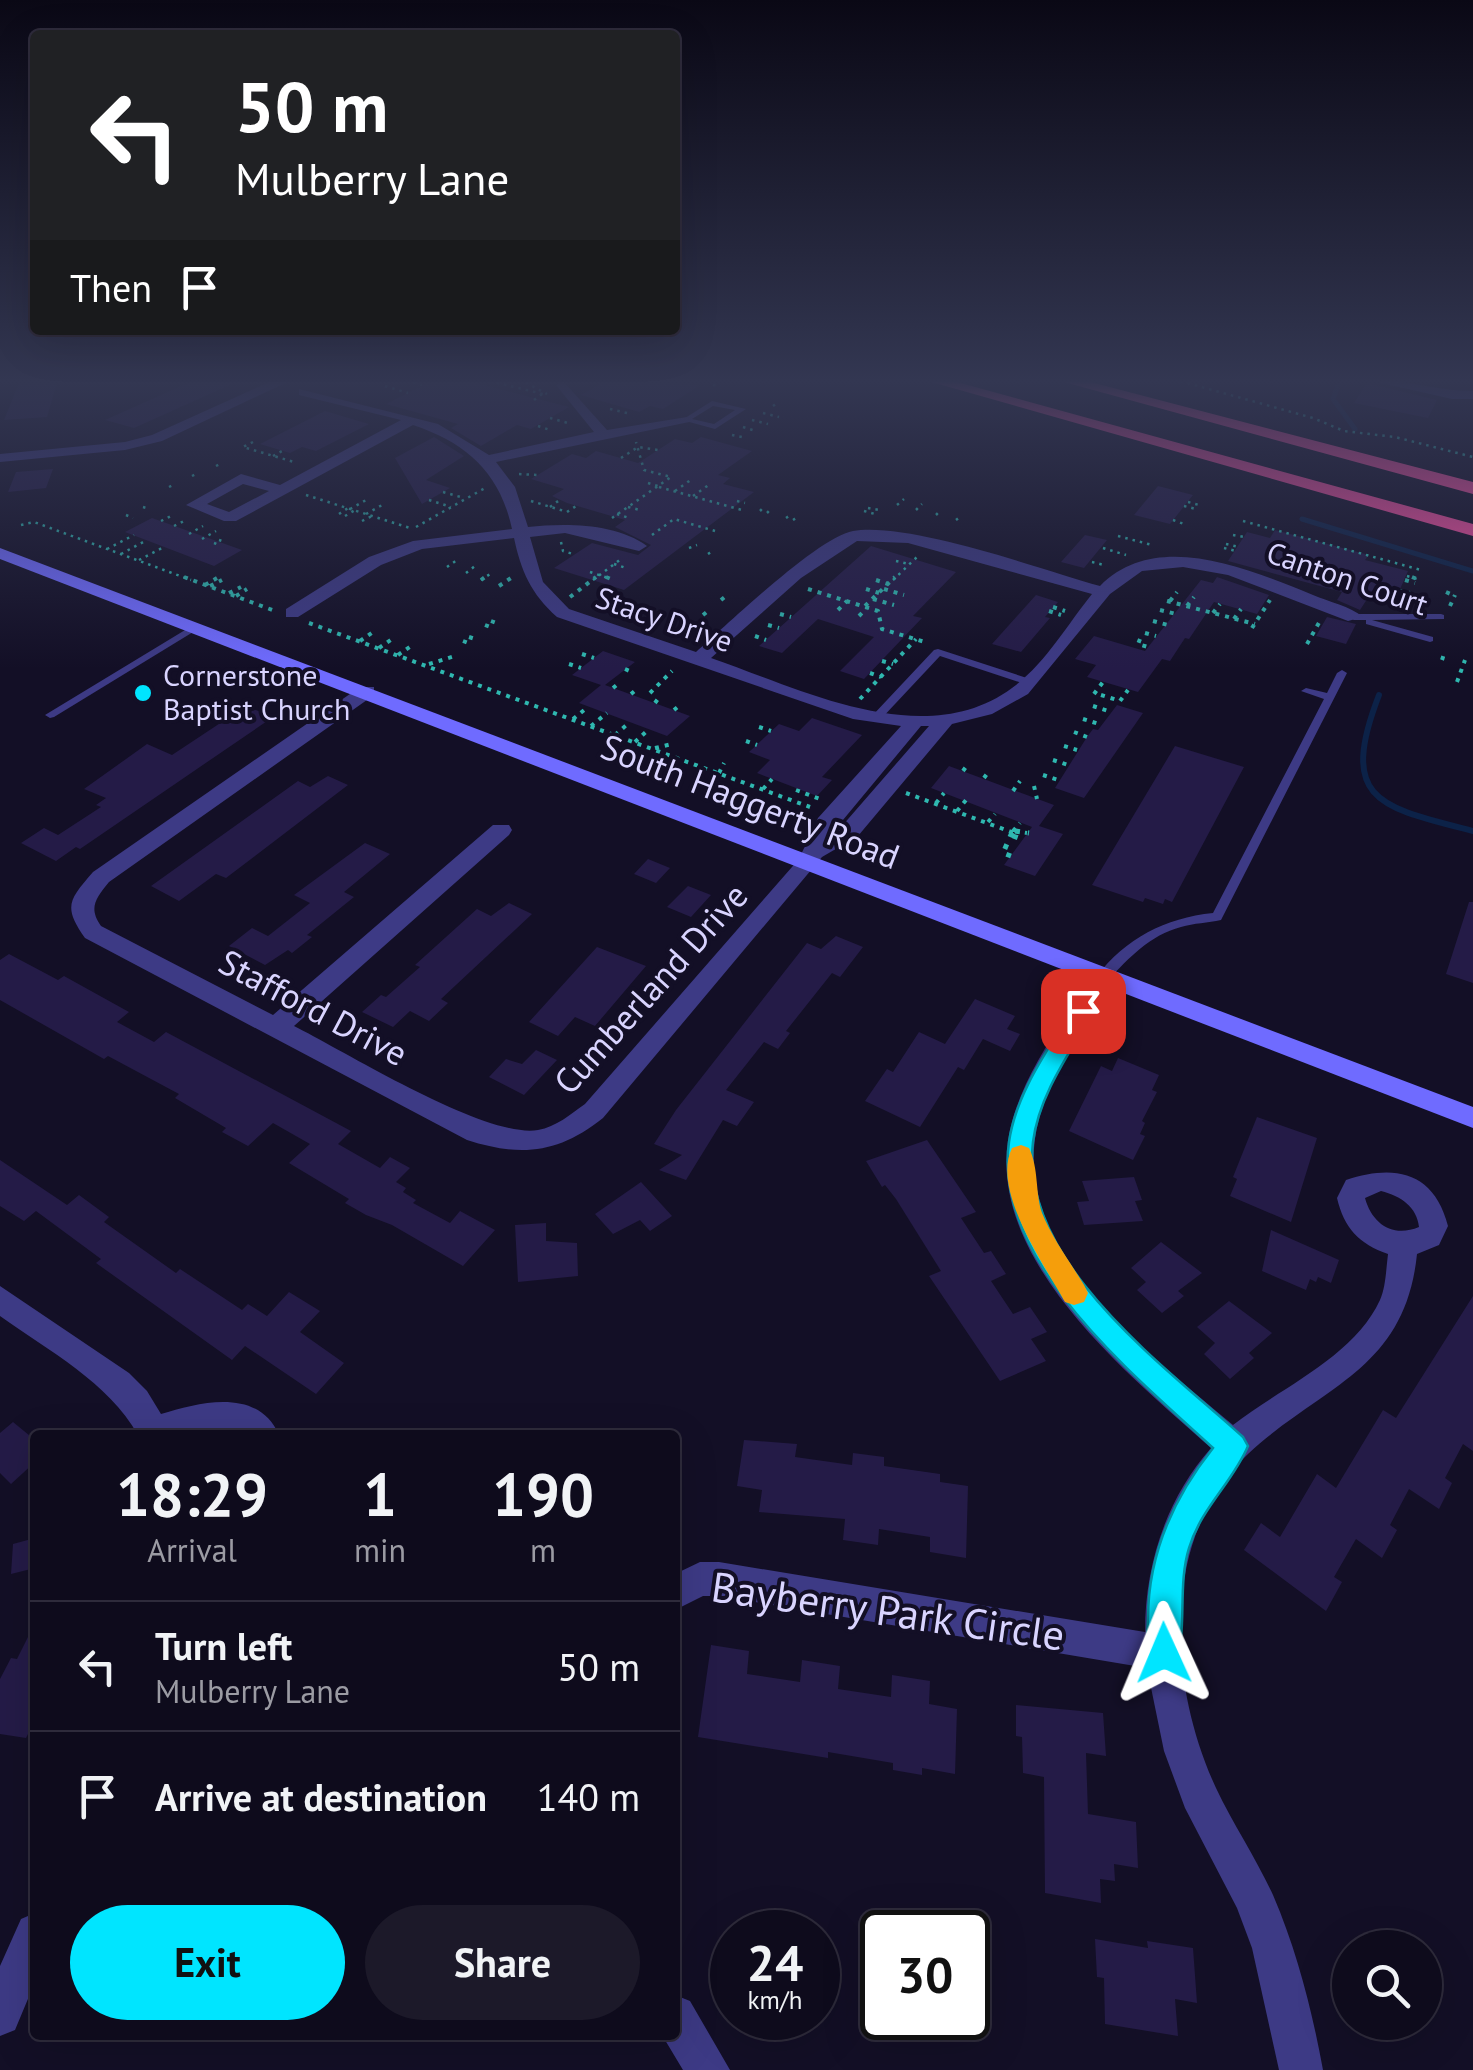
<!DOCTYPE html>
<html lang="en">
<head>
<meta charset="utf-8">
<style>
  :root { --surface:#0e0b1c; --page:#1c1929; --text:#f1f3f6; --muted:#9b9ba3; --line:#2e2b3b; --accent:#00e5ff }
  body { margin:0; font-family:"PT Sans",sans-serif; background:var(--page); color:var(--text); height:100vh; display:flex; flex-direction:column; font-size:38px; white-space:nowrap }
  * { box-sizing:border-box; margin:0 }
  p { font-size:32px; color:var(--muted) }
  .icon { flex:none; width:55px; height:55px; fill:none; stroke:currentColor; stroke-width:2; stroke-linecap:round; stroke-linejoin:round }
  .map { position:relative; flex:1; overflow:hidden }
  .side { position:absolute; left:30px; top:1430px; width:650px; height:610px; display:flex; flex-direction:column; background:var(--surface); border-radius:10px; box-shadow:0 10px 40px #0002,0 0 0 2px var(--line) }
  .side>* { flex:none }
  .hud { position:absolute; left:30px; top:30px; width:650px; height:305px; border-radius:10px; box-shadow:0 10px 40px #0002,0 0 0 2px var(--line); background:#202124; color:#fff; overflow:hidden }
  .controls { position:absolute; left:1332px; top:1930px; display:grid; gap:20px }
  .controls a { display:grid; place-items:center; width:110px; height:110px; border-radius:50%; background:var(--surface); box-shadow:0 10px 40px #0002,0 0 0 2px var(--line); font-size:50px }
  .speed { position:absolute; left:710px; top:1910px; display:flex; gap:20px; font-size:50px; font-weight:700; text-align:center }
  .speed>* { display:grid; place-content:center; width:130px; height:130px; border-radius:50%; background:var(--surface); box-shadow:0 10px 40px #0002,0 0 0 2px var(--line); line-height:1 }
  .speed small { font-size:25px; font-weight:400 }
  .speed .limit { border:5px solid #111; border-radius:15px; background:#fff; color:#111 }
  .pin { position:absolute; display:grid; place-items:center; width:85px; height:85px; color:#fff; margin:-42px; border-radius:20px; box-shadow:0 5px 15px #0006 }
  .me { position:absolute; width:110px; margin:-55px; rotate:359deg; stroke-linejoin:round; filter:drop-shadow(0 0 8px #0008) }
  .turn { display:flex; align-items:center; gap:35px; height:210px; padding:0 40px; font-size:45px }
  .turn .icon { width:130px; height:130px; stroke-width:2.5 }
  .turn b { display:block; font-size:70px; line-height:85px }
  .then { display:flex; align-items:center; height:95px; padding:0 40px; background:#0003; gap:20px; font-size:38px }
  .eta { display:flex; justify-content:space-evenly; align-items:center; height:170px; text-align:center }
  .eta b { font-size:60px; font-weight:700; line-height:70px }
  .button { display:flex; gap:20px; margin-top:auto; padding:20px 40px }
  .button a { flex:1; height:115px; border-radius:60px; background:var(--accent); color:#111; font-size:40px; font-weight:700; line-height:115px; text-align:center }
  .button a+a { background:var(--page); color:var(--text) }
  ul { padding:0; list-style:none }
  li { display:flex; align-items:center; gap:30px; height:130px; padding:0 40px; border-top:2px solid var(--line) }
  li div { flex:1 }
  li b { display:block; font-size:38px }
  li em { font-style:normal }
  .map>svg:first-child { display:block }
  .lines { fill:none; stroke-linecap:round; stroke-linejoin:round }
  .stream-far1 { stroke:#0c2248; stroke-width:5 }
  .stream { stroke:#0c2248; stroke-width:6 }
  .building { fill:#241b47 }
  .path-far2 { stroke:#2fb8b0; stroke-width:2.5; stroke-dasharray:2.5 5; stroke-linecap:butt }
  .path-far1 { stroke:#2fb8b0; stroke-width:4; stroke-dasharray:4 6; stroke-linecap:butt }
  .path { stroke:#2fb8b0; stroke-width:5; stroke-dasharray:5 8; stroke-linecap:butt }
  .service { fill:#3d3a85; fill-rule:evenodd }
  .minor { fill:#3d3a85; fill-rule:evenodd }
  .secondary { fill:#6f6bff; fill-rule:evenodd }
  .motorway { fill:#ff4fa3; fill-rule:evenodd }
  .route { fill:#00e5ff; stroke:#0095a6; stroke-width:2.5 }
  .slow { fill:#f59e0b }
  .poi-dot { fill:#00e5ff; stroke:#130f26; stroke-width:4 }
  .labels { text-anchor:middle; stroke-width:8; stroke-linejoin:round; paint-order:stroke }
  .far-street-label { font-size:30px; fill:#d9d4ff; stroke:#130f26 }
  .far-poi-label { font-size:30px; fill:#d9d4ff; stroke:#130f26; text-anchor:start }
  .street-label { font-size:35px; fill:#d9d4ff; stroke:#130f26 }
  .near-street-label { font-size:42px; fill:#d9d4ff; stroke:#130f26 }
</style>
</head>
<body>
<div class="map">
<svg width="1473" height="2070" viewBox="0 0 1473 2070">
  <rect width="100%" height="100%" fill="#130f26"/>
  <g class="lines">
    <path class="stream-far1" d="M1338,385l-5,14 22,30
      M1302,519l171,52"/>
    <path class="stream" d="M1379,695c-41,106 0,112 94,136"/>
  </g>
  <path class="building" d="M54,379l-1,5 4,-1 -10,34 -43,3 15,-37z
    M197,379h46l-109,49 -29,-8z
    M454,379h7l108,28 -38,22 -14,-4 -36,21 -30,-18 7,-4 -72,-20 46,-23 13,3z
    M609,379h60l30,7 -36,23 -13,-3 -11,6 -58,-17z
    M1367,383l70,17 -9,18 -74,-15z
    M325,411l44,13 -53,27 -14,-4 -12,6 -30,-9z
    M434,437l30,19 -38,24 24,8 -28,16 -27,-46z
    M701,437l51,14 -34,24 12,3 -7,6 31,8 -130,98 -70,-22 38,-25 46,12 13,-10 -36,-18 10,-7 -58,-17 -15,-7 12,-7 -33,-10 41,-25 14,4 10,-7 42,12 37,-24 17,4z
    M53,469l-7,19 -38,4 8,-20z
    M1158,486l35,9 -23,29 -36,-9z
    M152,518l90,32 -28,16 -89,-34z
    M1275,530l94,25 -4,5 43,11 -11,25 -24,-6 -13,20 -23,-10 5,-8 -114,-31 19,-29 23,6z
    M1085,535l22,5 -23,28 -23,-6z
    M871,546l85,26 -43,44 9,2 -58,61 -24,-8 34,-34 -56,-18 -36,34 -23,-7z
    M1217,577l52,18 -12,19 -43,-12 -25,37 -4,-1 -15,23 -8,-2 -24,33 -51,-15 9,-12 -21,-6 19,-23 51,15 56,-71 12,3z
    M1036,595l22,7 -13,15 5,1 -29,34 -29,-8z
    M1327,617l29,7 -10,20 -30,-8z
    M603,651l32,11 -30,23 85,31 -23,20 -88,-33 22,-18 -29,-10z
    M1117,705l26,8 -59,85 -29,-10 32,-51 6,-8 5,1z
    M246,706l27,11 -193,132 -4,-2 -20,14 -35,-18 23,-15 14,7 43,-28 -5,-2 10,-7 -22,-9 63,-45 25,11z
    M812,718l50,17 -40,42 10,3 -15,16 -60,-23 13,-13 -21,-8 30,-28 20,7z
    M1175,746l69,21 -72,135 -7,-3 -2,5 -18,-6 -2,4 -51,-17z
    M949,766l105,39 -15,21 24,8 -28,42 -31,-11 28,-38 -101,-39z
    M328,776l20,9 -122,93 -10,-4 -37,27 -28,-15 147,-105 12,6z
    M365,843l25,11 -46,38 10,5 -47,38 5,2 -20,16 -4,-3 -23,15 -36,-19 23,-18 16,8 42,-33 -16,-8z
    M648,859l22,9 -14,15 -22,-9z
    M688,886l23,9 -20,22 -24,-10z
    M1469,902h4v81l-27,-9z
    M509,903l23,11 -91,85 7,4 -19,18 -19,-10 -17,16 -31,-15 19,-17 5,2 34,-30 -5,-2 62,-56 14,7z
    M836,936l27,11 -23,30 -8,-4 -46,58 4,2 -12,16 -14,-7 -38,48 28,12 -17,24 -14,-6 -37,60 -27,-10 23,-15 -28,-11 22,-34 131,-167 14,6z
    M597,947l49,19 -51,60 -20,-9 -17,19 -29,-14z
    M9,954l49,26 6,-4 65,36 -12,10 37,20 12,-10 185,99 -13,13 42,24 10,-11 20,11 -14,14 10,6 -3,4 13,8 -3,3 37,20 10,-12 35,19 -32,36 -71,-41 -26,-10 -21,-12 4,-4 -60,-36 21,-19 -37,-21 -25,23 -26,-14 4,-4 -51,-30 4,-4 -71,-38 -4,3 -104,-59v-40z
    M975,999l40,17 -8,13 13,5 -10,17 -27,-12 -19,31 -6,-3 -38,60 -55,-26 22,-32 6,3 26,-40 26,12z
    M536,1050l21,10 -33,35 -35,-18 17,-18 16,5z
    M1118,1058l41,17 -7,15 5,2 -15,29 3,2 -5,11 5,2 -12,24 -64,-29 32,-65 11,5z
    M1257,1117l60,21 -26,84 -61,-26 7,-17 -4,-2z
    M927,1140l49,72 -15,6 23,35 7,-2 15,23 -15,7 22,33 17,-7 17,25 -16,7 15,22 -46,20 -71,-105 12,-5 -45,-72 -11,-14 -3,2 -16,-26z
    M0,1160l67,45 12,-10 30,22 -5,5 72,51 4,-4 62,41 6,-6 19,12 22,-24 31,19 -20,21 44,31 -28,31 -71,-48 -13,14 -136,-97 5,-4 -65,-48 -12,10 -24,-15z
    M1134,1177l8,23 -7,1 8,20 -59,4 -7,-23 12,-1 -7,-20z
    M641,1182l31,34 -22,15 -10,-11 -27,14 -18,-20z
    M546,1223v18l31,2 1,33 -60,6 -3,-57z
    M1271,1230l68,30 -8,23 -13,-6 -2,5 -6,-3 -4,11 -44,-19z
    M1161,1242l41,31 -24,18 6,5 -22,17 -25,-23 9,-8 -15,-14z
    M1473,1296v155l-10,-7 -18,34 7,5 -13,26 -30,-20 -19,36 7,5 -15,28 -26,-19 -22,38 8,5 -16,29 -82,-61 17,-27 19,14 37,-63 19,14 47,-78 13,8z
    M1229,1301l43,32 -23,20 5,5 -24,21 -26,-25 11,-11 -18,-16z
    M13,1422l22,18v22l-24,22 -11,-11v-40z
    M744,1440l53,4 -2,13 57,8 1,-12 31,4v9l56,8v8l28,4 -2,72 -36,-6v-15l-51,-8 -1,16 -35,-5 2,-21 -86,-7 3,-22 -25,-4z
    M35,1538v30l-24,6 2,-30z
    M35,1623v97l-9,18 -26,-4v-55l11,-21 6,1z
    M711,1645l38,6 -2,23 53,8 2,-22 38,6 -2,23 53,8 1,-22 38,6 -1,23 28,5 -2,65 -33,-6v7l-29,-5v-7l-65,-11v6l-130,-21z
    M1016,1705l87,8 3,43 -20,-3 2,61 48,8 2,46 -24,-4 1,17 -15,-2 1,24 -56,-10 -1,-116 -21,-4 -1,-36 -6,-1z
    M1095,1939l53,9 -1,-7 46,7 4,55 -22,-4 3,37 -73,-12 -1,-46 -7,-1z"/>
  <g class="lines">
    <path class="path-far2" d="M482,379l65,16
      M519,379l28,15
      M597,379l8,2
      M1173,379l140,39 31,13 51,6 78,20
      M406,380l16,5
      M713,385l7,1
      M385,386l23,7
      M534,400l8,-6
      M773,406l5,-4
      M610,409l17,4
      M763,413l16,4
      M550,418l18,5
      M752,420l16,4
      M538,426l12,4
      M743,427l13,4
      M732,435l14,3
      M253,442l-10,5 51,15
      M273,456l9,-5
      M621,458l17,-11 20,3
      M216,466l6,-3
      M519,474l19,1
      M192,476l6,-3
      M648,483l10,3
      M169,487l6,-3
      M659,487l83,23
      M675,491l17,-12
      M443,492l21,6
      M306,495l104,33
      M693,496l17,-12
      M429,500l22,7
      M531,501l33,10
      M737,501l8,2
      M1188,502l11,3
      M897,505l7,-6
      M1184,506l12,3
      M143,507l7,2
      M550,507l11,-8
      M628,507l12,3
      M868,508l11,2
      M350,509l18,-10
      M916,510l6,-6
      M760,511l5,-5
      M864,511l11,3
      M567,512l9,-6
      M767,513l5,-5
      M339,514l9,-6
      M366,514l18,-10
      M617,514l12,4
      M126,515l7,3
      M936,515l5,-5
      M345,516l10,-6
      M612,518l59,-41 -27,-7 -8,-28
      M786,518l6,-4
      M793,520l6,-4
      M956,520l5,-4
      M1173,520l11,4
      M161,521l12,-6
      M362,521l10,-5
      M1243,521l178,49
      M21,525l13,-3 157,58
      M174,526l12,-6
      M416,527l69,-39
      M189,534l14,-8
      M652,535l22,-16 41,12
      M1233,535l11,2
      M1118,536l34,9
      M202,539l14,-8
      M219,540l6,2
      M561,542l2,9 10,3
      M214,543l5,2
      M1226,544l13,3
      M689,548l8,-3
      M1103,548l23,7
      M1224,548l12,3
      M107,549l27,-14
      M121,554l26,-14
      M708,554l6,-4
      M139,560l23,-12
      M896,561l13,3
      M1092,562l12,3
      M614,564l12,4
      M447,567l10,-7
      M590,572l21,7
      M466,573l9,-7
      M1407,576l10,3
      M481,580l12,-8
      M593,580l28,-21
      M893,580l24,-23"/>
    <path class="path-far1" d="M184,577l91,34
      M606,577l5,2
      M1412,577l5,2
      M481,580l4,-3
      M876,580l12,4
      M1405,580l10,3
      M205,585l12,-7
      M210,586l12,-6
      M499,586l12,-8
      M808,589l70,22 4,18 46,14
      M866,589l13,4
      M884,589l20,6
      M1399,591l11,2
      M1446,592l9,4
      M229,593l12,-6
      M236,596l11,-7
      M570,597l26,-20
      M873,599l21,6
      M721,600l5,-4
      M1167,601l88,23
      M1170,601l7,-9
      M865,606l30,-29
      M1187,606l7,-9
      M1450,606l5,-11
      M1053,607l12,4
      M838,610l9,-9
      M1160,610l16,4
      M1049,611l12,4
      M1213,613l7,-9
      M780,614l11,3
      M703,615l5,-4
      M859,616l9,-9
      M1234,619l7,-10
      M491,621l8,3
      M1153,621l15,4
      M309,623l501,184
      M485,625l8,3
      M768,625l11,3
      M1252,628l18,-28
      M1145,633l11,3
      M755,636l11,4
      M469,637l9,3
      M1140,639l-2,5 10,3
      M360,641l13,-9
      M463,641l8,3
      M1307,644l13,-23
      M379,648l13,-9
      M582,654l12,4
      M398,655l13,-9
      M1442,660l3,-9
      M882,661l11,3
      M429,664l26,-8
      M569,664l12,4
      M625,669l7,3
      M870,673l11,4
      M1457,682l8,-22
      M613,688l6,-5
      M650,693l22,-22
      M631,694l6,-5
      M1094,694l9,-12
      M1101,695l19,6 8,-11
      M860,699l56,-60
      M655,703l5,-7
      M1093,706l18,6
      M674,710l7,-6
      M573,719l15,-12
      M1083,719l19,6
      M591,726l16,-13
      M759,727l12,4
      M1074,732l13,5
      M615,735l15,-13
      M746,741l11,4
      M635,742l14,-13
      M1064,746l13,4
      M655,748l17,-4
      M1053,760l18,6
      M963,771l5,-7
      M719,773l5,-10
      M1043,775l18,6
      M984,778l5,-7
      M1034,786l3,13
      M763,789l9,-10
      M796,790l24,9
      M1013,791l7,-10
      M906,793l108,40
      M936,803l8,-10
      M957,811l9,-11
      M988,822l7,-8
      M1013,831l7,-8
      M1015,831l12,2"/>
    <path class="path" d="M1015,831l14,2
      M1013,836l11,4
      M1011,856l-8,-3 10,-23"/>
    <path class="service" d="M712,401l34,8 -31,20 -33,-9zM713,406l22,4 -21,14 -22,-5z
      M1441,614l3,1v4l-72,1 61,17v4l-3,1 -64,-18v-4h-12l-5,-3 5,-3z
      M195,624l3,1v4l-144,88 -4,1 -5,-3z
      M938,649l95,31 1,2 -5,3 -4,-1 -85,-28 -60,64h-8v-4l62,-66z
      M1342,670l5,3 -126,247c-13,3 -27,3 -40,7 -31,8 -52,31 -73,53h-10l-2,-3c30,-39 69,-59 117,-64l111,-214 -23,-8 5,-3 21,5 10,-20z"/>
    <path class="minor" d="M276,379h18l-132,62 -37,9 -125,12v-8l125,-12 27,-7z
      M1364,379c37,-1 72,12 109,12v8h-21z
      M563,381l44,49 80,-13 7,4 -198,41 19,25 13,40c37,-4 88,-4 119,19l-8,5 -74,-18 -35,4 13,45 26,27 127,43c30,-26 122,-115 157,-121 57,-9 187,38 247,55 57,-58 150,-16 213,9 16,7 37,11 50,22l-15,4 -120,-46 -45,-8 -41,4 -32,23 -82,100 -36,20 -40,10 -94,112 -36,21 -219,261c-45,36 -83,39 -136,22l-382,-202c-23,-32 -15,-39 8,-66l267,-185h14v8l-265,187c-13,16 -21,26 -8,44l172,89 220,-190h16l3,5 -3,5 -215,191c52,26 192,113 244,104 18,-3 33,-16 47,-26l214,-245 19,-41 83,-92 -48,-7 -296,-102c-26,-23 -36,-46 -43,-79l-92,11 -41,16 -83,52h-12v-8l83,-52 44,-16 99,-12c-12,-56 -45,-86 -99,-104l-177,96h-12l-38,-16 55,-31 39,11 121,-65 -102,-25v-6l139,35 51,31 105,-23 -38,-47zM243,484l26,7 -40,21 -22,-8zM857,541l51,2 184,51c-25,31 -47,70 -80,94 -88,65 -211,1 -301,-30l90,-80zM921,726h8l-87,100 -9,6z
      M1103,968l12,9c-27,46 -62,90 -76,142 -35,128 110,235 194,306 47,-37 121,-68 147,-125 6,-14 6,-31 8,-46 -29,-10 -44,-26 -51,-56l9,-18c48,-16 88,-9 102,46l-9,19 -22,9c-12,117 -95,131 -169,200 -44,41 -64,98 -67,156 -4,59 10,124 35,178 17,36 40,70 57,107 24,56 39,115 50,175h-44l-27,-122 -15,-40 -52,-100 -21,-57 -17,-83 -428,-72h-16l-28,14v-36l25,-12h19l426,70c0,-67 21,-133 66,-184 -86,-77 -238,-198 -198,-330 16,-54 53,-100 82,-147zM1381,1191c20,5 36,16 38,36 -26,11 -47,-3 -54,-29z
      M0,1286l129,87 18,18 14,23c39,-12 97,-27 118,21h-38l-15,-4 -88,4c-30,-53 -89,-84 -138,-119z
      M35,1913v69l-20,48 -15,6v-70l21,-47z
      M675,1995l15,6 40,69h-47l-21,-35h13z"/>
    <path class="secondary" d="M0,548l1473,559v21l-1473,-569z"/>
    <path class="motorway" d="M921,379h25l527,145v12z
      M1053,379h26l394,103v12z"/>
  </g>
  <linearGradient id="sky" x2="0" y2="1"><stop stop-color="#0a0815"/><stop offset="0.57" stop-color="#333752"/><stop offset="1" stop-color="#333752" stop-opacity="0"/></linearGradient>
  <rect width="1473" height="669" fill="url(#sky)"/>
  <path class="route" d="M1083,1003l11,8c-23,40 -55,83 -61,131 -14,120 132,224 210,295l5,9c-15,36 -47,62 -59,102 -12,38 -1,85 -14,116l-11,5 -12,-5c-6,-15 -5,-29 -4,-45 0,-64 26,-122 65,-171 -78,-72 -221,-187 -204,-306 7,-50 41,-95 66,-137z"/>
  <path class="slow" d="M1021,1145l8,3c10,20 6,44 13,65 10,25 28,49 42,72l4,8 -4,9 -10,3 -9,-3c-20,-36 -74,-112 -53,-154z"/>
  <circle class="poi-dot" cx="143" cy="693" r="10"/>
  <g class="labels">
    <g class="far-street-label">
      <text transform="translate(1347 579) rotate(19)" y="10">Canton Court</text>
      <text transform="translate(664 620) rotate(19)" y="10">Stacy Drive</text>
    </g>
    <g class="far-poi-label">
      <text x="163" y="686">Cornerstone<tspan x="163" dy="34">Baptist Church</tspan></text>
    </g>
    <g class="street-label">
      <text transform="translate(750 802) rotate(21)" y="12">South Haggerty Road</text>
      <text transform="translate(651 989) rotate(-48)" y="12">Cumberland Drive</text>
      <text transform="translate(313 1008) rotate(28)" y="12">Stafford Drive</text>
    </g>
    <g class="near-street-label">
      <text transform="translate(888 1611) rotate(8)" y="15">Bayberry Park Circle</text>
    </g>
  </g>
</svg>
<div class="controls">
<a><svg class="icon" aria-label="search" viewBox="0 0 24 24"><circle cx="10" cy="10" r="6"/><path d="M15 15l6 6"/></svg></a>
</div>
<div class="speed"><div>24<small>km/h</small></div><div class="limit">30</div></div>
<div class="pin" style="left:1083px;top:1011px;background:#d93025"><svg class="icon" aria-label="arrive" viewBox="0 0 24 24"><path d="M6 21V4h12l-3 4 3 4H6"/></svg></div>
<svg class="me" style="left:1164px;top:1653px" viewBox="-20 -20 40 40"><path d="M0-17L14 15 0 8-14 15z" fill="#00e5ff" stroke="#fff" stroke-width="4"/></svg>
<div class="hud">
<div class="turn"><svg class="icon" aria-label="left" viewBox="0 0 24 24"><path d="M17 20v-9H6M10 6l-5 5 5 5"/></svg><div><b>50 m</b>Mulberry Lane</div></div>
<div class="then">Then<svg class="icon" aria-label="arrive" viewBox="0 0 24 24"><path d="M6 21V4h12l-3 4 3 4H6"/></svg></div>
</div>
<section class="side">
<div class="eta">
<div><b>18:29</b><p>Arrival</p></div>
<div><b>1</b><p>min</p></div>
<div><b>190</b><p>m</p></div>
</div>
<ul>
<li><svg class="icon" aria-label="left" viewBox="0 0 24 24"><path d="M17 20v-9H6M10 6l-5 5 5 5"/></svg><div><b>Turn left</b><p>Mulberry Lane</p></div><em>50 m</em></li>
<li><svg class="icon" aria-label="arrive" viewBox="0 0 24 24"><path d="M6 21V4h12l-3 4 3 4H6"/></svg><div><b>Arrive at destination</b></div><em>140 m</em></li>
</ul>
<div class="button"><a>Exit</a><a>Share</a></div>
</section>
</div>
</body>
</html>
